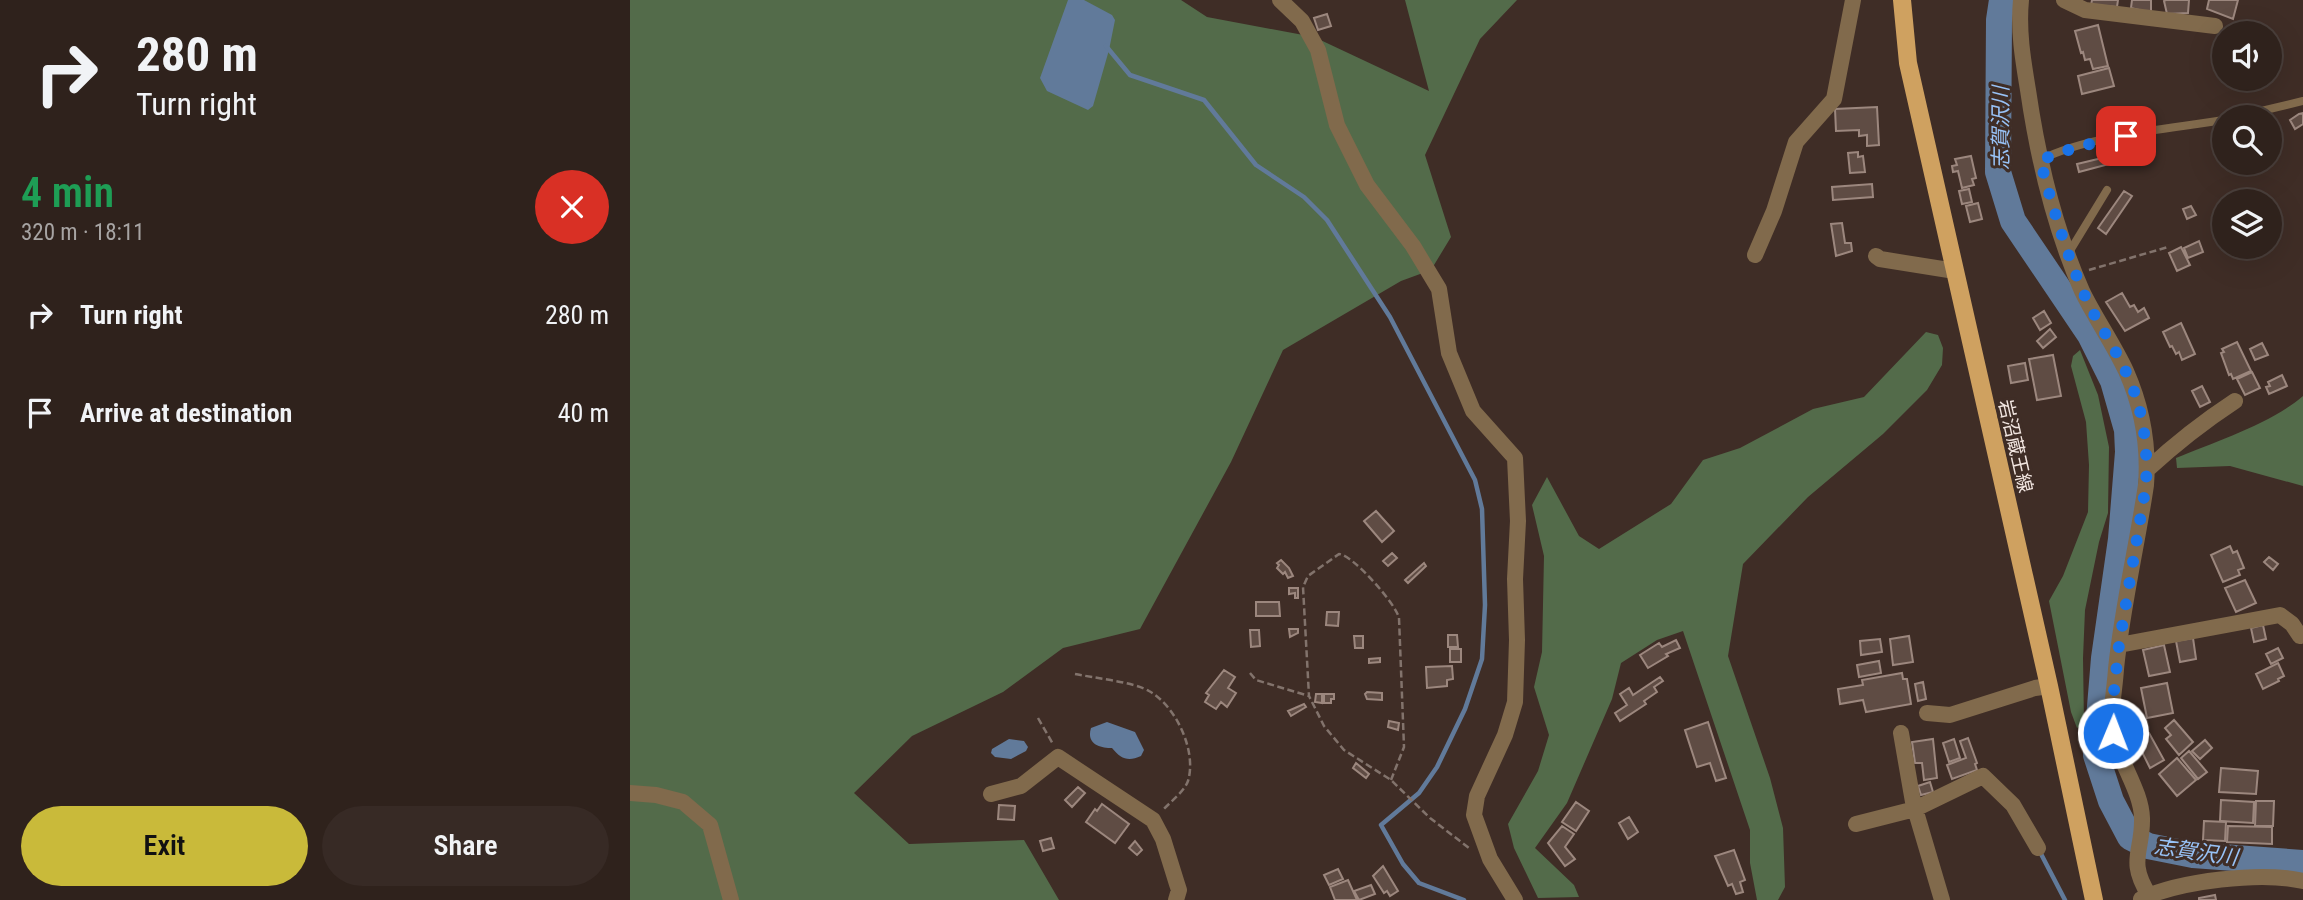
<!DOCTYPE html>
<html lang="en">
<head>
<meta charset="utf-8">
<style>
  :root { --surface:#2f221c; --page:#372a25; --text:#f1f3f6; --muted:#a7a4a3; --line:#4a3f3b; --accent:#c9ba3a }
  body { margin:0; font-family:"Roboto Condensed","Noto Sans JP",sans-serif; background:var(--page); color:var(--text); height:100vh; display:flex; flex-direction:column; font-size:26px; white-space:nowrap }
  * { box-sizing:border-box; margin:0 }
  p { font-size:23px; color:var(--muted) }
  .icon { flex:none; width:38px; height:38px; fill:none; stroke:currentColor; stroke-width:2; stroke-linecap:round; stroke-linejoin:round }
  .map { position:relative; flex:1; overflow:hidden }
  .sheet { display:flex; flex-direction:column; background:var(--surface); width:630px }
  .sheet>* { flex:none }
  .top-card { background:#2f221c; color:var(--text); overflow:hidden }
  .tools { position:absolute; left:1582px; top:21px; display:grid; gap:14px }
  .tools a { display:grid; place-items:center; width:70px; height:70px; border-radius:50%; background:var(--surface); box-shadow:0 7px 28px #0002,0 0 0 2px var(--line); font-size:35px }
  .pin { position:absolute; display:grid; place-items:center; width:60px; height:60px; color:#fff; margin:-30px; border-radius:14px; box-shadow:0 4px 10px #0006 }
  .me { position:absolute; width:77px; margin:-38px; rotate:1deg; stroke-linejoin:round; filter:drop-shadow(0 0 5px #0008) }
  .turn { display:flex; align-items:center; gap:24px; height:147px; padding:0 21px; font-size:32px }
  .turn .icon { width:91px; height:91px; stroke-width:2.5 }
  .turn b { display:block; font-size:49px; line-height:60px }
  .round { display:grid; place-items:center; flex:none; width:74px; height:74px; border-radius:37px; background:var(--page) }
  .summary { display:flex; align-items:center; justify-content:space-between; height:119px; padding:0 21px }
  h1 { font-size:42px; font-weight:600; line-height:52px; color:#1e9e55 }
  .cta { display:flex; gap:14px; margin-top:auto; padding:14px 21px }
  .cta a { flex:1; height:80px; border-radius:42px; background:var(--accent); color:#111; font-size:28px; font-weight:600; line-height:80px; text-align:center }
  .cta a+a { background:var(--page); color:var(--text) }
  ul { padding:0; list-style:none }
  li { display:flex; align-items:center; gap:21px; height:98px; padding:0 21px }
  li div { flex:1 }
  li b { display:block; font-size:26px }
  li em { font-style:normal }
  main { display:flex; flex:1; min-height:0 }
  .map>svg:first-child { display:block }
  .forest { fill:#536b4a }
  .water { fill:#617a9a }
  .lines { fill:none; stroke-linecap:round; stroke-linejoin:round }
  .stream { stroke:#617a9a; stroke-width:4.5 }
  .river { stroke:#617a9a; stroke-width:26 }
  .building { fill:#5f4c44; stroke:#9c877e; stroke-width:2 }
  .path { stroke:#82736c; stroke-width:2.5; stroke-dasharray:7 3.5; stroke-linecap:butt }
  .lane { stroke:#816a4c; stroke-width:8 }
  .street { stroke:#816a4c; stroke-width:16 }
  .primary { stroke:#cfa160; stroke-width:18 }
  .route { stroke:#1a73e8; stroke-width:12; stroke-dasharray:0 21.6 }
  .labels { text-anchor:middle; stroke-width:6; stroke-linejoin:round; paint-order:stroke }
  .street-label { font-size:19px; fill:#f2e6e1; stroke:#3f2d26 }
  .water-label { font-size:21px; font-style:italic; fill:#98c2f6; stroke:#3f2d26 }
</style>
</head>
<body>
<main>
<section class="sheet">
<div class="top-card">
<div class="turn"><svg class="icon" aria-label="right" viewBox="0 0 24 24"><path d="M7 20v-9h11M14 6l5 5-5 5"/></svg><div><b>280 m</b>Turn right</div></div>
</div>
<div class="summary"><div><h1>4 min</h1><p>320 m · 18:11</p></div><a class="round" style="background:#d93025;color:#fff"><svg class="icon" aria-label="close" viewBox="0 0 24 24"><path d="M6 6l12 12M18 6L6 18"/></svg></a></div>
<ul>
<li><svg class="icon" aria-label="right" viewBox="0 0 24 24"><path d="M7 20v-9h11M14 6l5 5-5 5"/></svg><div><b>Turn right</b></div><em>280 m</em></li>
<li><svg class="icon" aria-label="arrive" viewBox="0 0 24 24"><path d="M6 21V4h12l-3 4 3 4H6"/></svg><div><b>Arrive at destination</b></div><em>40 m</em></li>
</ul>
<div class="cta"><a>Exit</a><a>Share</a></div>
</section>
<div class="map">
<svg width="1673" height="900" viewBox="0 0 1673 900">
  <rect width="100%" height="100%" fill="#3f2d26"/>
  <path class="forest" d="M0,0h551l26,17 107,20 115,54 -24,-91h112l-37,39 -55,116 26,82 -20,33 -30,11 -118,69 -52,112 -91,167 -77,19 -60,44 -91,44 -58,57 55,51 115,-4 35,60h-429z
    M1296,332l12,3 5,13 -1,17 -15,25 -44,44 -75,63 -65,67 -15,92 42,122 13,50 2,59 -7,13h-21l-7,-37v-33l-67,-199 -26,9 -36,23 -9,36 -45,104 -32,45 39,37 5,12 -41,1 -24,-50 -6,-24 30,-53 11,-36 -15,-48 8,-35 2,-96 -12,-51 15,-28 32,59 20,13 72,-45 32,-44 37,-12 73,-39 51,-12z
    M1450,350l18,45 11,52 -1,66 -9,29 -14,68 -2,48 1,66 -7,4 -6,-16 -22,-111 14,-25 25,-64 1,-47 -3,-43 -15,-56 2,-10z
    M1673,396v90l-73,-20 -53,2 -1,-10c39,-16 96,-35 127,-62z"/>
  <path class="water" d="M438,0h16l28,15 3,5 -6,30 -16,56 -5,4 -41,-19 -7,-13z
    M477,722l28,10 9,18 -3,6c-13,6 -20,3 -29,-8 -12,0 -26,-4 -21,-20z
    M379,739l15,2 4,6 -2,4 -15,8 -16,-2 -4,-4 1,-4z"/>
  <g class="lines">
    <path class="stream" d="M476,46l24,29 74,25 52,65 48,32 23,23 63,97 85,163 7,29 3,96 -3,54 -17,50 -28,58 -18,26 -38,32 22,39 16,19 45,17
      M1410,852l25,48"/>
    <path class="river" d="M1372,0l-3,20 -1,152 15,49 77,114 23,46 14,49 1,22 -7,87 -17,119 -8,97 15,46 19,36 18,9 45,9 110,8"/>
  </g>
  <path class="building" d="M1462,0h26l-1,7 -26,-2z
    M1502,0h19v13l-20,-5z
    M1536,0h23l-1,13 -21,1 -3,-13z
    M1579,0h29l-5,19 -26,-10z
    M697,14l4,12 -13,4 -4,-12z
    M1468,25l10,41 -15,3 -3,-10 -5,1 -2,-8 -2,1 -6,-22z
    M1479,68l5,18 -32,8 -4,-18z
    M1247,107l2,38 -12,1v-11l-8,1v-6l-23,1 -1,-22z
    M1673,113v11l-8,5 -5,-9 9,-6z
    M1228,152v5l5,-1 2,16 -15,1 -2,-20z
    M1493,153l1,7 -45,12 -2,-8z
    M1341,156l5,22 -4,1 2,6 -12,3 -4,-17 -5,1 -1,-6 5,-1 -2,-6z
    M1242,184l1,13 -40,3 -1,-13z
    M1339,189l3,13 -10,2 -3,-13z
    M1494,191l8,5 -26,38 -8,-6z
    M1348,203l4,16 -12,3 -4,-16z
    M1561,206l5,9 -9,4 -4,-10z
    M1212,223l3,20h6l1,8 -16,5 -5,-32z
    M1569,241l4,11 -15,6 -4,-10z
    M1551,247l9,18 -13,6 -8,-18z
    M1492,293l8,14 4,-2 4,7 6,-4 5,10 -24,13 -19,-29z
    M1414,311l7,12 -11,7 -7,-12z
    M1551,323l14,31 -13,6 -3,-8 -3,2 -4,-8 -2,1 -7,-15z
    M1420,329l6,8 -13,11 -6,-7z
    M1607,342l14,29 -18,8 -2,-5 -2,1 -8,-22 3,-1 -2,-3z
    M1632,343l6,12 -13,5 -5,-11z
    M1423,355l8,41 -24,4 -8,-41z
    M1395,363l3,17 -17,3 -3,-17z
    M1622,372l8,16 -15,7 -8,-16z
    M1652,375l5,11 -18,8 -3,-7 4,-1 -2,-4z
    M1572,386l8,16 -10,5 -8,-16z
    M746,511l18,20 -12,11 -18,-21z
    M1600,546l3,7 4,-2 7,17 -6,2 2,5 -17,7 -12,-27z
    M762,553l5,5 -9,8 -5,-5z
    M1639,557l9,7 -5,6 -9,-8z
    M651,560l8,8 4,8 -5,2 -3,-6 -2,2 -6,-6 2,-3 -2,-2z
    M794,563l2,3 -18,17 -3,-3z
    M1615,580l11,23 -20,9 -11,-24z
    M659,588h9v10h-3v-5l-6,1z
    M626,602h23l1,14h-24z
    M697,612h12l-1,14 -12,-1z
    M1633,625l3,14 -12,3 -3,-14z
    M659,629h9v4l-8,4z
    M620,630h9l1,16 -9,1z
    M818,635h9l1,12h-10z
    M724,636h9v12h-8z
    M1279,636l4,26 -20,3 -3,-26z
    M1563,638l3,21 -16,3 -4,-21z
    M1250,639l2,13 -21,3 -1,-14z
    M1046,640l4,8 -14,6 2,2 -20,12 -8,-13 19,-12 3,4z
    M1534,645l6,27 -21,4 -6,-26z
    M1648,648l5,10 -12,6 -5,-10z
    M820,649h11v13h-11z
    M750,658v4l-11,1v-4z
    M1249,661l2,12 -22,4 -2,-12z
    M1648,663l6,13 -6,3 1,2 -16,8 -7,-15z
    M822,666l1,13 -6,1v6l-20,2 -1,-21z
    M594,670l11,7 -7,11 8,5 -9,14 -6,-5 -5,7 -11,-7 4,-7 -3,-2z
    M1272,673l1,6h4l4,25 -45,8 -3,-12 -23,4 -2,-15 25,-4 -1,-5z
    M1030,677l3,4 -9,6 3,5 -13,9 2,3 -26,17 -5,-8 12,-8 -7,-11 9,-6 4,7z
    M1293,682l3,17 -8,2 -3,-17z
    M1537,683l6,30 -26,5 -6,-30z
    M737,692l15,1v7l-15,-1 -2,-5z
    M686,694h6v9l-7,-1z
    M694,694h10v5h-3v4h-7z
    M674,704l2,3 -15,9 -3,-5z
    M1544,720l19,22 -14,13 -13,-16 5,-4 -6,-7z
    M759,721l10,2 -1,7 -10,-3z
    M1078,722l18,56 -10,3 -6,-18 -13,4 -12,-37z
    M1519,733l15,27 -14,8 -14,-28z
    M1338,738l9,25 -2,1 2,6 -25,9 -5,-14 19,-7 -6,-17z
    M1303,739l4,39 -13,2 -2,-17h-7l-3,-21z
    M1324,739l6,19 -11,4 -6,-19z
    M1575,740l7,8 -12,11 -8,-8z
    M1559,751l18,21 -9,7 -17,-21z
    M1547,758l19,22 -19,16 -18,-22z
    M726,763l13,11 -3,4 -13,-10z
    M1591,768l37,3 -2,23 -37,-2z
    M1300,782l3,10 -12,3 -3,-9z
    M448,787l7,6 -13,14 -7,-7z
    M1591,800l33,2 -1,21 -33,-2z
    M1626,801h18l-1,25h-18z
    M946,802l13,9 -13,20 -14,-9z
    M472,804l27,20 -14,19 -29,-21 9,-13 2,2z
    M369,805l16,1 -1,14 -16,-1z
    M999,817l9,15 -10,7 -9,-16z
    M1574,821l22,1 -1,19 -22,-1z
    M932,826l12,8 -9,13 10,12 -10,7 -17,-23z
    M1598,826l44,1v17l-45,-2z
    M421,838l3,10 -11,3 -3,-10z
    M505,841l7,9 -5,5 -8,-7z
    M1104,850l11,30 -5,2 3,10 -7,2 -4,-10 -4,2 -13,-30z
    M753,866l15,25 -8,5 -3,-5 -3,2 -11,-17z
    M708,869l5,10 -14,6 -5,-10z
    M718,880l9,20h-22l-5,-13z
    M741,885l4,9 -16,6 -5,-9z
    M1585,895l1,5h-17v-2z"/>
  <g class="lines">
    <path class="path" d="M1459,270l79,-23
      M620,673l6,7 53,16
      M445,674c19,4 59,8 74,17 27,15 48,60 39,90 -4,11 -17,20 -25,29
      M408,718l15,26
      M761,780l13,-33 -5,-129c-3,-14 -46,-63 -60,-64l-31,22 -5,11 6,109 15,30 20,24 47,30 39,38 39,30"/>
    <path class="lane" d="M1606,117l67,-16
      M1410,160c50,-25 128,-31 184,-40
      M1438,254l39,-64"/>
    <path class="street" d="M650,0l22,21 16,29 19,75 30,60 46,61 26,43 10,64 24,58 42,47 3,63 -3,58 2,61 -2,62 -10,33 -28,61 -3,19 16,44 25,41
      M1391,0c-3,31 2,60 7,90 10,69 26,137 54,201 13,27 31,52 44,80 16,36 23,75 20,114 -9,61 -24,123 -30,184 -1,18 -5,36 -4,53 2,35 29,65 30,96 1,34 -15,42 7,77
      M1434,0l21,10 130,16
      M1125,255l19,-44 22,-69 38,-43 19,-99
      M1246,256l4,3 75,12
      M1517,470c28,-26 56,-48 88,-69
      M1489,645l161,-30 12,9 8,12
      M1297,713l23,2 85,-27 14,-2
      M1271,733l12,69 29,98
      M0,793l26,2 27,7 27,23 21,75
      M361,794l30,-8 37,-29 95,63 10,19 14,45 2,6 -3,10
      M1226,824l59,-15 68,-33 30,29 25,43
      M1511,899c39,-18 120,-28 162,-18"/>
    <path class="primary" d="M1272,0l6,63 141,623 45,214"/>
  </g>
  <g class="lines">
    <path class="route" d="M1483,733l-1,-23 7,-65 27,-160c2,-40 -3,-79 -21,-115 -13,-28 -32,-53 -43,-81 -18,-42 -30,-85 -42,-129l37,-13 49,-11"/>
  </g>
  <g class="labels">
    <g class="street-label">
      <text transform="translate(1386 446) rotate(77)" y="7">岩沼蔵王線</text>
    </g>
    <g class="water-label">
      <text transform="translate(1371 128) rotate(-90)" y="7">志賀沢川</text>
      <text transform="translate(1566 852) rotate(8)" y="7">志賀沢川</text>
    </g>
  </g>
</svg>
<div class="tools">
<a><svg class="icon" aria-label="sound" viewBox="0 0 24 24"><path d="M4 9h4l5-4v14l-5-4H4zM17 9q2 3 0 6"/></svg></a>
<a><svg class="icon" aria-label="search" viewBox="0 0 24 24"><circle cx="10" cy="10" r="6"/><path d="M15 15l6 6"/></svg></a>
<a><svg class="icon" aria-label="layers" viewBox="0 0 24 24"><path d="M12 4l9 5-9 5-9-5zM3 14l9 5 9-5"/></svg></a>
</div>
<div class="pin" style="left:1496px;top:136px;background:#d93025"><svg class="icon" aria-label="arrive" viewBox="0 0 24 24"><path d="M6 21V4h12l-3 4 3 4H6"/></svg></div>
<svg class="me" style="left:1483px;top:733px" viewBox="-20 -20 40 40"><circle r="17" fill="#1a73e8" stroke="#fff" stroke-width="3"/><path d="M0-11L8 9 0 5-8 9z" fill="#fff"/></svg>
</div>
</main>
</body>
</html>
